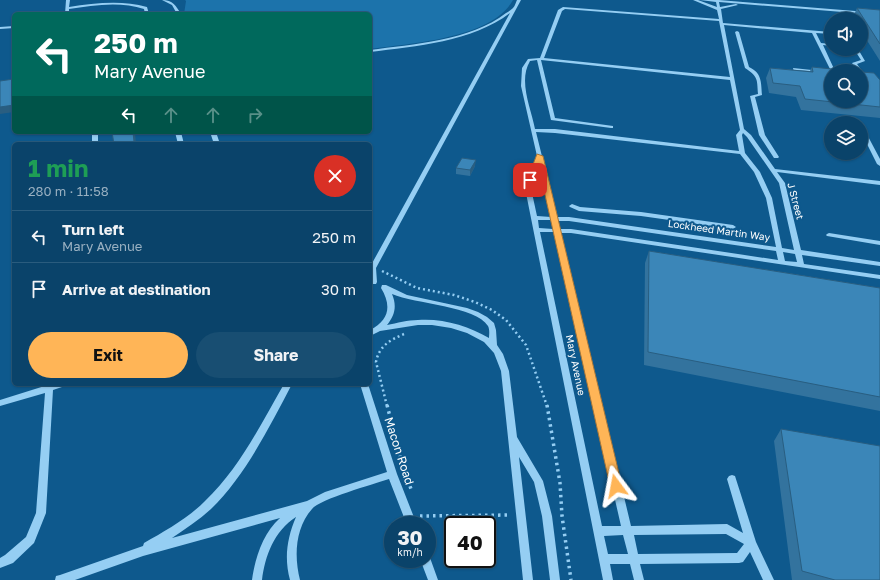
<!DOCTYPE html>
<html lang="en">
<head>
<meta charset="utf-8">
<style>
  :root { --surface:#0a436a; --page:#184e72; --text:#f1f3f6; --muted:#99b0c1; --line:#2a5c7e; --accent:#ffb557 }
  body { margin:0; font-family:"Golos Text",sans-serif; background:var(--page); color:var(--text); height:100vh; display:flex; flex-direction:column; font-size:15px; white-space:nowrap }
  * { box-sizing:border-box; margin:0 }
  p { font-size:13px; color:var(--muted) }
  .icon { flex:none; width:22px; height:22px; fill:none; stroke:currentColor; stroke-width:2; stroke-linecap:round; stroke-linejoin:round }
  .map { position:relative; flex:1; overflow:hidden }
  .side { position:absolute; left:12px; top:142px; width:360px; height:244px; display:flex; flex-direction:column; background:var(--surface); border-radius:6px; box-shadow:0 1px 3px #0004,0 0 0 1px var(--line) }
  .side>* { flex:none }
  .hud { position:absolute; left:12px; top:12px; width:360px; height:122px; border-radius:6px; box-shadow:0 1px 3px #0004,0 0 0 1px var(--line); background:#00695c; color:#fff; overflow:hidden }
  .fabs { position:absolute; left:824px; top:12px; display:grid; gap:8px }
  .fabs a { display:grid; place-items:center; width:44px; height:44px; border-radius:50%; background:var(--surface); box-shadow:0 1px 3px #0004,0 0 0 1px var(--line); font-size:20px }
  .speed { position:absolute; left:384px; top:516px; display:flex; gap:8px; font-size:20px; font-weight:700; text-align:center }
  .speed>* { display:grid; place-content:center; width:52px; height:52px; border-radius:50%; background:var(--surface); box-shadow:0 1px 3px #0004,0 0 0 1px var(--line); line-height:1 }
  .speed small { font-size:10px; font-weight:400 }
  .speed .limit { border:2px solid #111; border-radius:6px; background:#fff; color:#111 }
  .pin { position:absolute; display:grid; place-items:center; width:34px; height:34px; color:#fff; margin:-17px; border-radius:8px; box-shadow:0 2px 6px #0006 }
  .me { position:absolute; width:44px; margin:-22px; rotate:347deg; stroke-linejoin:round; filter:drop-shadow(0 0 3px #0008) }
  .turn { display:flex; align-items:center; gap:14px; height:84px; padding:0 16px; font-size:18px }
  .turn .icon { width:52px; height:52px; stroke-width:2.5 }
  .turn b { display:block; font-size:28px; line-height:34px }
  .lanes { display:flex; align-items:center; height:38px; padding:0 16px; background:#0003; justify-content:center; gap:20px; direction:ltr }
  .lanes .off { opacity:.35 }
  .round { display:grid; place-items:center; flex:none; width:42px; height:42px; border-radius:21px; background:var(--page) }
  .headline { display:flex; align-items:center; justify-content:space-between; height:68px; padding:0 16px }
  h1 { font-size:24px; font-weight:700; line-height:30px; color:#1e9e55 }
  .cta { display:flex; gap:8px; margin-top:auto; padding:8px 16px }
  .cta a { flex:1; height:46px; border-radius:24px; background:var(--accent); color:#111; font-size:16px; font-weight:700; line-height:46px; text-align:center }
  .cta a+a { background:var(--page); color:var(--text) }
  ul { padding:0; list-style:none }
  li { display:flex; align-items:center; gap:12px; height:52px; padding:0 16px; border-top:1px solid var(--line) }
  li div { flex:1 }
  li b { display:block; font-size:15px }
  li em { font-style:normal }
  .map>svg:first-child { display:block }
  .green { fill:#1c73ab }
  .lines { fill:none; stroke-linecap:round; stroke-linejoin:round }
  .path-far1 { stroke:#95cef3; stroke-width:2.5; stroke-dasharray:2 3; stroke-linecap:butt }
  .path { stroke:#95cef3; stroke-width:3.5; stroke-dasharray:2.5 4; stroke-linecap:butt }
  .minor { fill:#95cef3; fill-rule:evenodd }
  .wall { fill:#33739e }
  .shaded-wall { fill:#295e81 }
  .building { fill:#3b86b8; stroke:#295e81 }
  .route { fill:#ffb557; stroke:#a67639 }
  .labels { text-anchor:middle; stroke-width:4; stroke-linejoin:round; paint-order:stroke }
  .street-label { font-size:10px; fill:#fff; stroke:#0e598d }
  .near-street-label { font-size:12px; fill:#fff; stroke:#0e598d }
</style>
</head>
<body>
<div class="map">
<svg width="880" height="580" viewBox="0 0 880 580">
  <rect width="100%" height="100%" fill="#0e598d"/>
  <path class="green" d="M185,0h328c-22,39 -103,43 -143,49v-35h-186l2,-13z"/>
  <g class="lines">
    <path class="path-far1" d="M382,271l35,17 37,7 21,7 17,8 14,10 20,25 21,61
      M387,406l-11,-44c3,-16 14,-22 28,-28"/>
    <path class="path" d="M387,405l15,58 9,26
      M547,405l13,78 2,33 9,64
      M420,516l91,-1"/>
    <path class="minor" d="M66,0h4l-1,7c26,-4 53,-7 78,0l2,7h-4l-1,-5c-23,-8 -51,-4 -75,0v5h-4z
      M162,0c11,0 14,6 19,14h-4l-5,-9z
      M517,0h4l-145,268 1,14 -1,2h-4l-2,-17 140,-254c-38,29 -94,33 -140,39v-2c43,-6 100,-9 136,-37 2,-1 5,-3 7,-5 2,-2 3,-6 4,-8z
      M693,0h5l19,7 -1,-5 -16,-2h19l161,13v2l-161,-13 1,5 16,-3 2,1 -17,4 2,14 108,9v2l-15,-1 5,10 10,1v2l-8,-1 12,26h-4l-19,-38 -88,-8 20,104 7,6 24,34 105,12v4l-103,-13 8,11 16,67 79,12v4l-78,-11 2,9 76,11v4l-309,-46h-10l70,293 96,-2 16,9 -16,-54 2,-3 3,-1 3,1 21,66 18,38h-11l-13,-28 -7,10 -4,1 -99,1 4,16h-10l-4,-16h-20l3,16h-10l-77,-387 1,-13 10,-24 -16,-70 1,-18 6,-9 12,-1 18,-48 5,-3 156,12 -2,-9zM565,9l154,12 11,56 -186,-19 18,-47zM537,60l14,60 60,8h2v-2l-58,-8 -14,-58 189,20 10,50 -4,5 3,16 -184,-22h-20c-4,-21 -17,-48 -5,-68zM536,132l19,1 185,21 14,18 12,26 10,49 -207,-30h-12zM743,133l4,4 32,46 15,67 -12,-2 -10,-50 -12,-26 -15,-19 -3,-18zM539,164l12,53 -14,-1 -5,-23 1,-13zM538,220h13l2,9 -14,-1zM558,221h11l207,30 2,9 -207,-31h-11zM540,232h14l67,294h-19zM783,252l12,2 2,8 -12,-1zM726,534l18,10 -7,9 -99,1 -4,-19zM623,535l5,19h-20l-4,-18z
      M14,26v2l-14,1v-2z
      M737,31l2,1 10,35c13,6 12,15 13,28l-7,2 10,38 14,22 -1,1h-4l-15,-23 -9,-39 8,-2c-1,-16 0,-17 -13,-26l-10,-36z
      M854,49h4l7,12 -8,3 5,7v1l-4,-1 -6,-8 9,-3z
      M793,68l38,4v2l-34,-3 2,5 -2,1 -2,-1z
      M861,126l2,1 17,32v7l-3,-2 -16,-32z
      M92,132h6v12h-6z
      M175,132h6l3,12h-6z
      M210,132h6l4,12h-6z
      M572,204l8,3 61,5 92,13 3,2 -3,2 -92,-13 -62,-5 -9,-4 -1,-1z
      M829,233l51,8v4l-53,-9 -1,-1 1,-1z
      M382,285h4l21,10 60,13 11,4 9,5 7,6 2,7 1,15 6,9 6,17 8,66 26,44 9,35 8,64h-10l-8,-64 -8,-34 -15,-25 14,123h-10l-22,-209 -7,-18 -10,-11 -17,-9 -16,-5 -19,-3h-14l-38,6 -10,5v-6c19,-10 22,-24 11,-42zM392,294c23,10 84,12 96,32 2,4 1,9 1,12 -20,-12 -47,-20 -71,-18 -10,0 -21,3 -31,5 8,-10 10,-19 5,-31z
      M51,384h15l-1,2 -12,4 -7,123 -12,30 -21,20 -13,5v-10l5,-3 21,-18 10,-24 9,-120 -45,13v-6z
      M284,384h8c-22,42 -47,92 -81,125 -12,11 -26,20 -39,29l135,-37 18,-9 62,-20 -27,-88h8l29,90 20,51h-10l-18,-46c-15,5 -69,20 -77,30 -17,19 -18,48 -12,71h-10c-6,-22 -3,-42 6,-63 -22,14 -31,39 -34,63h-10c3,-22 11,-47 28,-62l-137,38 -68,24h-20l1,-4 4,-1 83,-29 1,-3c21,-12 43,-24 61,-42 34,-32 56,-77 79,-117z
      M427,555h2l9,25h-10l-8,-21h7z"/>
  </g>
  <path class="wall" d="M857,8l23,2v51l-19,-30v-12h-7l-1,-2z
    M812,67l68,13v38l-79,-8 -5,-13 -27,-4 -3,-15 4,-10 40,3z
    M475,166l-5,10 -14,-2v-6z
    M649,251l231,37v123l-236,-46 1,-102z
    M781,429l99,151h-88l-18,-139z"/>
  <path class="shaded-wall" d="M14,105v7l-14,2v-7z
    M133,132h2l1,12h-8z
    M476,160l-1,6 -5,10v-6z"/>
  <path class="building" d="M857,8l23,2v34z
    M812,67l40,4h-21v30h30v-29l13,1 6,7v27l-75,-8 -5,-13 -27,-3 -3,-15 43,4z
    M14,79v26l-14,2v-26z
    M112,132h21l1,10 -6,1v1h-14z
    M462,158l14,2 -6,10 -14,-2z
    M649,251l231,37v109l-232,-45z
    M781,429l99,17v134h-45l-33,-9z"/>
  <path class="route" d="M537,154l6,2 79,330 -1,4 -5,1 -4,-1 -2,-4 -71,-318 -6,13 -6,-1z"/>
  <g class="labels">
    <g class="street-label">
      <text transform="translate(796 201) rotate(75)" y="4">J Street</text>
      <text transform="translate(719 230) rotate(8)" y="4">Lockheed Martin Way</text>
      <text transform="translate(576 365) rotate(78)" y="4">Mary Avenue</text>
    </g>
    <g class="near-street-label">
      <text transform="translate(399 451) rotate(72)" y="4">Macon Road</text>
    </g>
  </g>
</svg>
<div class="fabs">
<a><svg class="icon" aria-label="sound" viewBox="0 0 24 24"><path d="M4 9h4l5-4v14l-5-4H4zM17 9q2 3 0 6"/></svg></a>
<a><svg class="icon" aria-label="search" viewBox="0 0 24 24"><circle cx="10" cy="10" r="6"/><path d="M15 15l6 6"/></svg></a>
<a><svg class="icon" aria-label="layers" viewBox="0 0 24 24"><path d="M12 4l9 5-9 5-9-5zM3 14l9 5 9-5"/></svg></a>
</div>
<div class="speed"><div>30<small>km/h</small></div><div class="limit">40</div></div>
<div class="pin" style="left:530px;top:180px;background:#d93025"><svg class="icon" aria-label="arrive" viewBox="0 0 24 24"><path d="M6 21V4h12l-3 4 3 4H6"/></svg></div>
<svg class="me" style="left:616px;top:486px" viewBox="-20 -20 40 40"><path d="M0-17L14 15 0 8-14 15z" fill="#ffb557" stroke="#fff" stroke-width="4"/></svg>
<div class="hud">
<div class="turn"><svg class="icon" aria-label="left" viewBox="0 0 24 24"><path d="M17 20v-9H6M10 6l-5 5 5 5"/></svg><div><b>250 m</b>Mary Avenue</div></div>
<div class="lanes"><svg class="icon" aria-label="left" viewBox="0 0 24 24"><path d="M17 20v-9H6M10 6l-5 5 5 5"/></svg><svg class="icon off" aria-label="ahead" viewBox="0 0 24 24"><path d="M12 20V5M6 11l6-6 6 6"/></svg><svg class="icon off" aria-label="ahead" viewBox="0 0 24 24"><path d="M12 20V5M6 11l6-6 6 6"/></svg><svg class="icon off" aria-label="right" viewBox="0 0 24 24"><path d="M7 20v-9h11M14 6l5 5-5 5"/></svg></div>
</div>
<section class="side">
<div class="headline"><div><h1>1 min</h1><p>280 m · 11:58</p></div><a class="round" style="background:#d93025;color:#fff"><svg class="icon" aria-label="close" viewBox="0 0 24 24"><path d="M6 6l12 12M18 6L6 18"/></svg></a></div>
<ul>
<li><svg class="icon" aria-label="left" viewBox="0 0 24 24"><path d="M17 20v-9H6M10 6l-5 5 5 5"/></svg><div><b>Turn left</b><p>Mary Avenue</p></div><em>250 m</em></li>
<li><svg class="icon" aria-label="arrive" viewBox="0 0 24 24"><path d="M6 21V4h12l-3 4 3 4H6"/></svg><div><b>Arrive at destination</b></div><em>30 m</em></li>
</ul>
<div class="cta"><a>Exit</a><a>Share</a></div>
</section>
</div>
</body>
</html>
